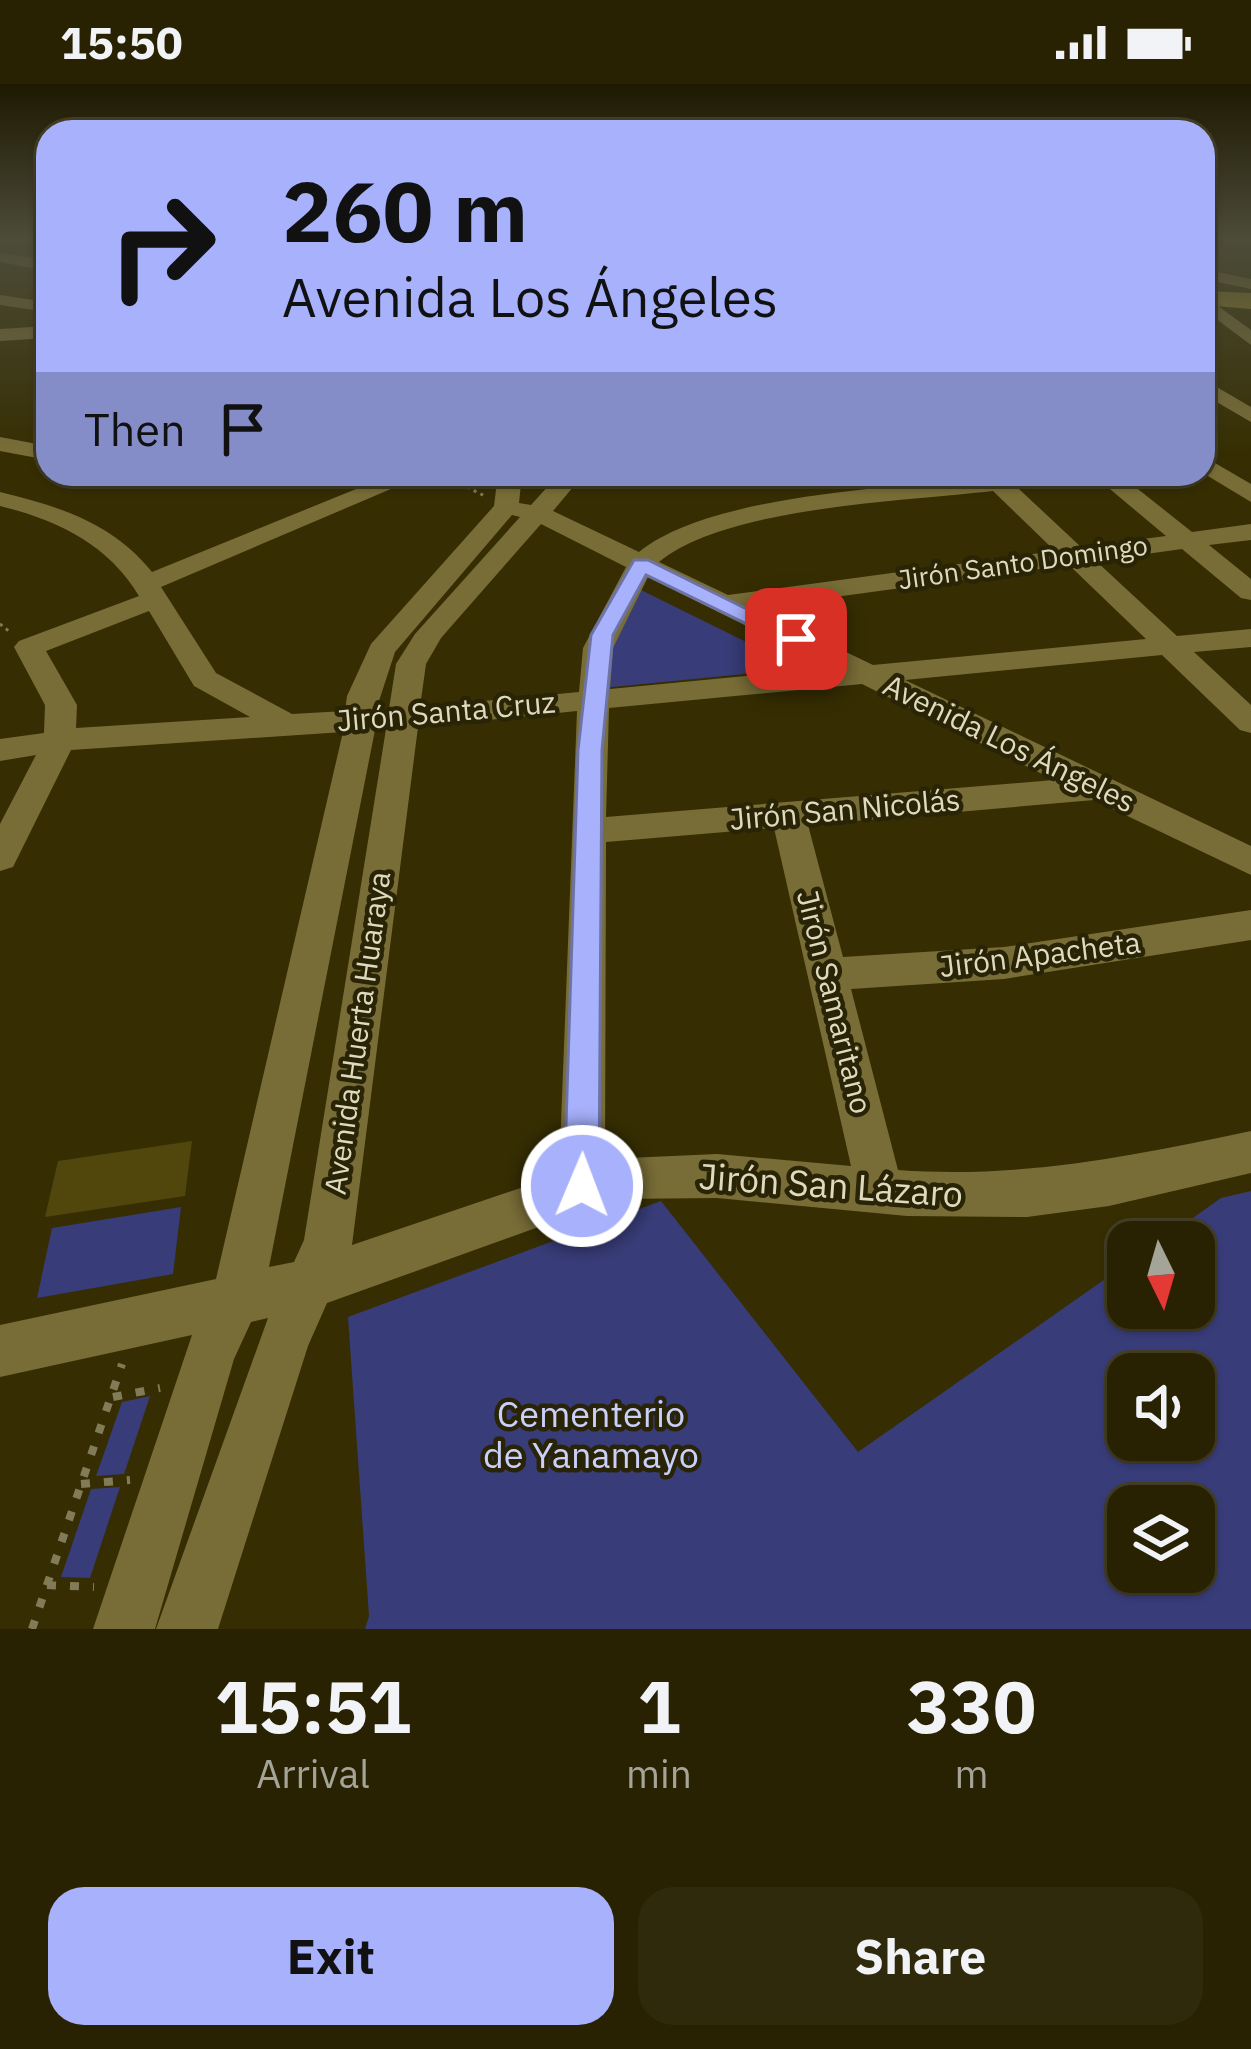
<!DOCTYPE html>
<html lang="en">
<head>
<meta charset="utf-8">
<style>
  :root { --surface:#282202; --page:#302a0c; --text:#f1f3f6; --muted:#a5a499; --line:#443f24; --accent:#a7b1fc }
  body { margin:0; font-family:"IBM Plex Sans",sans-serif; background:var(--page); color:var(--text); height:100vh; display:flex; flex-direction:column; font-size:45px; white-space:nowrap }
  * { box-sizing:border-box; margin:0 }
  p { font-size:39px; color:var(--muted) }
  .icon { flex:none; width:66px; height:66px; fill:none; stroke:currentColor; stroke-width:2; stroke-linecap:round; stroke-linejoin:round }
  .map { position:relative; height:1545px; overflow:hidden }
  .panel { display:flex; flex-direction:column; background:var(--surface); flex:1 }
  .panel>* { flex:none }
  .guide { position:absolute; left:36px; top:36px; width:1179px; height:366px; border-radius:36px; box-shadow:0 3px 9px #0004,0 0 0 3px var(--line); background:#a7b1fc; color:#111; overflow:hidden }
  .needle { width:78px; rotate:175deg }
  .fabs { position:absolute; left:1107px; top:1137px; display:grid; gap:24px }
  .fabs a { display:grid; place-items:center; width:108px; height:108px; border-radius:24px; background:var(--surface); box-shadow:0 3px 9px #0004,0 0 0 3px var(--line); font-size:60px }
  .pin { position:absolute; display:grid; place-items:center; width:102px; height:102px; color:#fff; margin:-51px; border-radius:24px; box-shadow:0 6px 18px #0006 }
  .me { position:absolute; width:132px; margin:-66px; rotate:1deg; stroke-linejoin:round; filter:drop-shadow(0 0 9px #0008) }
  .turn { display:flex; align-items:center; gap:42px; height:252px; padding:0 48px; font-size:54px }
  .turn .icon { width:156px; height:156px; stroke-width:2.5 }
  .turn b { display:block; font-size:84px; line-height:102px }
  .then { display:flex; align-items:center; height:114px; padding:0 48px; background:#0003; gap:24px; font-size:45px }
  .eta { display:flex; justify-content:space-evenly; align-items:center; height:204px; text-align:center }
  .eta b { font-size:72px; font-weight:700; line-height:84px }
  .button { display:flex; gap:24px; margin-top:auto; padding:24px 48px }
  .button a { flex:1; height:138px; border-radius:36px; background:var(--accent); color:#111; font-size:48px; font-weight:700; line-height:138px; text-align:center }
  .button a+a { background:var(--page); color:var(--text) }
  .status { display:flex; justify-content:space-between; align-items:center; height:84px; padding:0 60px; background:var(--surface); direction:ltr }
  .status svg { height:33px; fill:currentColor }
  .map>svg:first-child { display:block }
  .green { fill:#383c78; fill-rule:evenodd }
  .building { fill:#51460c }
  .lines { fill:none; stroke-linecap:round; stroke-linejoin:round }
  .path-far1 { stroke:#827b57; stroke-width:3; stroke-dasharray:3 4.5; stroke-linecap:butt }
  .path { stroke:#827b57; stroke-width:8; stroke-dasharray:9 14; stroke-linecap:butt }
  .minor { fill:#796d37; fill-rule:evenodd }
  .highway { fill:#92812b; fill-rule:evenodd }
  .route { fill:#a7b1fc; stroke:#6d73a4; stroke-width:3 }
  .labels { text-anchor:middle; stroke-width:9; stroke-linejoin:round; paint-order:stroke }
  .far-street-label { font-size:27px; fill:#dfdabe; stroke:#2a2407 }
  .street-label { font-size:30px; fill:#dfdabe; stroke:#2a2407 }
  .near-street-label { font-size:36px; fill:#dfdabe; stroke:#2a2407 }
  .near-park-label { font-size:36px; fill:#c9d0fa; stroke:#2a2407 }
</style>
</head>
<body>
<div class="status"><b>15:50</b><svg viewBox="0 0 49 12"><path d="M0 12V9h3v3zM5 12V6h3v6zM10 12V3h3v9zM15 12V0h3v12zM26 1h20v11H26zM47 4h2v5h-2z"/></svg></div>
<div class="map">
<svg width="1251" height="1545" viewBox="0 0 1251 1545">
  <rect width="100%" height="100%" fill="#362e02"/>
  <path class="green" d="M637,504l154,76 -7,6 -192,19z
    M1251,1107v438h-886l4,-13 -21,-299 313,-116 197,251 270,-189v45h66v-66h-35l62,-44zM1194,1290v66h-66v-66zM1194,1422v66h-66v-66z
    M181,1123l-8,67 -136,24 15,-70z
    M150,1312l-26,78 -28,2 26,-74z
    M120,1403l-30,91 -29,-1 30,-88z"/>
  <path class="building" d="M192,1057l-7,55 -140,21 13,-56z"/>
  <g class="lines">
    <path class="path-far1" d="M440,390l45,22
      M0,540l10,8"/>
    <path class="path" d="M113,1313l47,-9
      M81,1400l49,-4
      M47,1501l47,2
      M32,1545l90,-265"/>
    <path class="minor" d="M0,168l48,9v10l-48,-9z
      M1203,185l48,10v10l-48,-10z
      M0,211l48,7v10l-48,-7z
      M1203,211l48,35v15l-48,-36z
      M48,242v12l-48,3v-12z
      M1203,295l48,28v15l-48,-28z
      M0,353l48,9v14l-48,-9z
      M1203,372l48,28v18l-48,-29z
      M393,390h33l-265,113 55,86 76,41 53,-3 2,-15 24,-52 123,-138 4,-32h24l-3,29 12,2 28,-31h25l-31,37 86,41c70,-57 251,-64 341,-74l-3,-4h26l78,73 85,-11 -74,-62h27l73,58 59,-8v16l-42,5 42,34v21l-10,-2 -59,-49 -86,12 81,75 74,-7v18l-57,5 57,53v28l-11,-3 -78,-75 -257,25 346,166v29l-157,-75 -286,25 35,132 161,-10 247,-37v30l-247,39 -153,10 47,181c122,9 235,-14 353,-39v42l-142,33 -82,11 -120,-1 -190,-18 -100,1 -290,104 -19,43 -90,283h-62l112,-311 -17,4 -17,37 -79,270h-62l99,-294 -192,42v-52l216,-46 127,-547 -272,18 -58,117 -13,4v-47l36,-69 -36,6v-22l44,-6 1,-28 -31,-58 5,-6 120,-45c-31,-52 -82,-76 -139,-90v-14c58,14 113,31 152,80zM993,407l62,60 -327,44 -69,-33c65,-55 248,-61 334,-71zM512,431l8,2 -105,117 -19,30 -7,45 -13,1 19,-58zM541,440l85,43 -43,81 -4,44 -159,15 6,-43 15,-26zM1069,481l77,74 -273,26 -118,-57zM648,493l183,91 -221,21 3,-41zM149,527l45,75 56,31 -174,11 1,-23 -31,-54zM862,600l192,96 -448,37 3,-109zM577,627l-18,464 -207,70 66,-518zM386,645l-82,511 -10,22 -25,5 106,-537zM774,744l77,338 -134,-12 -112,5 1,-317z"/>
    <path class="highway" d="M1203,207l48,2v16l-48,-4z"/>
  </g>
  <linearGradient id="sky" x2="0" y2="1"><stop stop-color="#1e1901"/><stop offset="0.42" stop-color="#4c4c39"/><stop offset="1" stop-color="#4c4c39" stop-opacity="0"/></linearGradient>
  <rect width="1251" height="371" fill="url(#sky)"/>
  <path class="route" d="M634,476h14l159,79 -11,7 -8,-2 -142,-69 -33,60 -11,115 -3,436 -5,12 -12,5 -13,-5 -5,-12 14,-436 13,-115z"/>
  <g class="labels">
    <g class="far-street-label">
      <text transform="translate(1023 479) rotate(-8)" y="9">Jirón Santo Domingo</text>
    </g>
    <g class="street-label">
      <text transform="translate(446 628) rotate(-5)" y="10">Jirón Santa Cruz</text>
      <text transform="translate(1009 660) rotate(26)" y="10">Avenida Los Ángeles</text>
      <text transform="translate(845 726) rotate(-5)" y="10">Jirón San Nicolás</text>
      <text transform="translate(1040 871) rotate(-7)" y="10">Jirón Apacheta</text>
      <text transform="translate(834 918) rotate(76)" y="10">Jirón Samaritano</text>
      <text transform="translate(358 949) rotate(-82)" y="10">Avenida Huerta Huaraya</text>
    </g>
    <g class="near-street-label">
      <text transform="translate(831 1101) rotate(4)" y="13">Jirón San Lázaro</text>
    </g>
    <g class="near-park-label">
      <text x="591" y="1343">Cementerio<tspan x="591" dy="41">de Yanamayo</tspan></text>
    </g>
  </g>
</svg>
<div class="fabs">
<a><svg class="needle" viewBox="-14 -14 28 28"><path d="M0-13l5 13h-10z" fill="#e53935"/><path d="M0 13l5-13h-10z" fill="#a5a499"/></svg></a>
<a><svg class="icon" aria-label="sound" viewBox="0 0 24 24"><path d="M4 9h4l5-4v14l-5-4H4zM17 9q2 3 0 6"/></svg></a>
<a><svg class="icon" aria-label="layers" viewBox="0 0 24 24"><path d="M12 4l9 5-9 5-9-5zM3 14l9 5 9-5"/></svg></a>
</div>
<div class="pin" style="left:796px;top:555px;background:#d93025"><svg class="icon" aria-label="arrive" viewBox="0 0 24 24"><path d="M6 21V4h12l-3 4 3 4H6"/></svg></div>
<svg class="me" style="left:582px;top:1102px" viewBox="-20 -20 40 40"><circle r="17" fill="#a7b1fc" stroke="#fff" stroke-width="3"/><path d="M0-11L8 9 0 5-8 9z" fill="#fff"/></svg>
<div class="guide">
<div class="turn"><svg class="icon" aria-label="right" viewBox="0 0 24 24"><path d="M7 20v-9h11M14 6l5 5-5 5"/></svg><div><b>260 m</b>Avenida Los Ángeles</div></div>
<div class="then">Then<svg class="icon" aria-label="arrive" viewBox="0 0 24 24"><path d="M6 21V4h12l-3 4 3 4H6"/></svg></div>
</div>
</div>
<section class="panel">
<div class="eta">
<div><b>15:51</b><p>Arrival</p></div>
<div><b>1</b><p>min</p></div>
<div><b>330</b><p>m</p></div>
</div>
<div class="button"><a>Exit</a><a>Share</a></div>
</section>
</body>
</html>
